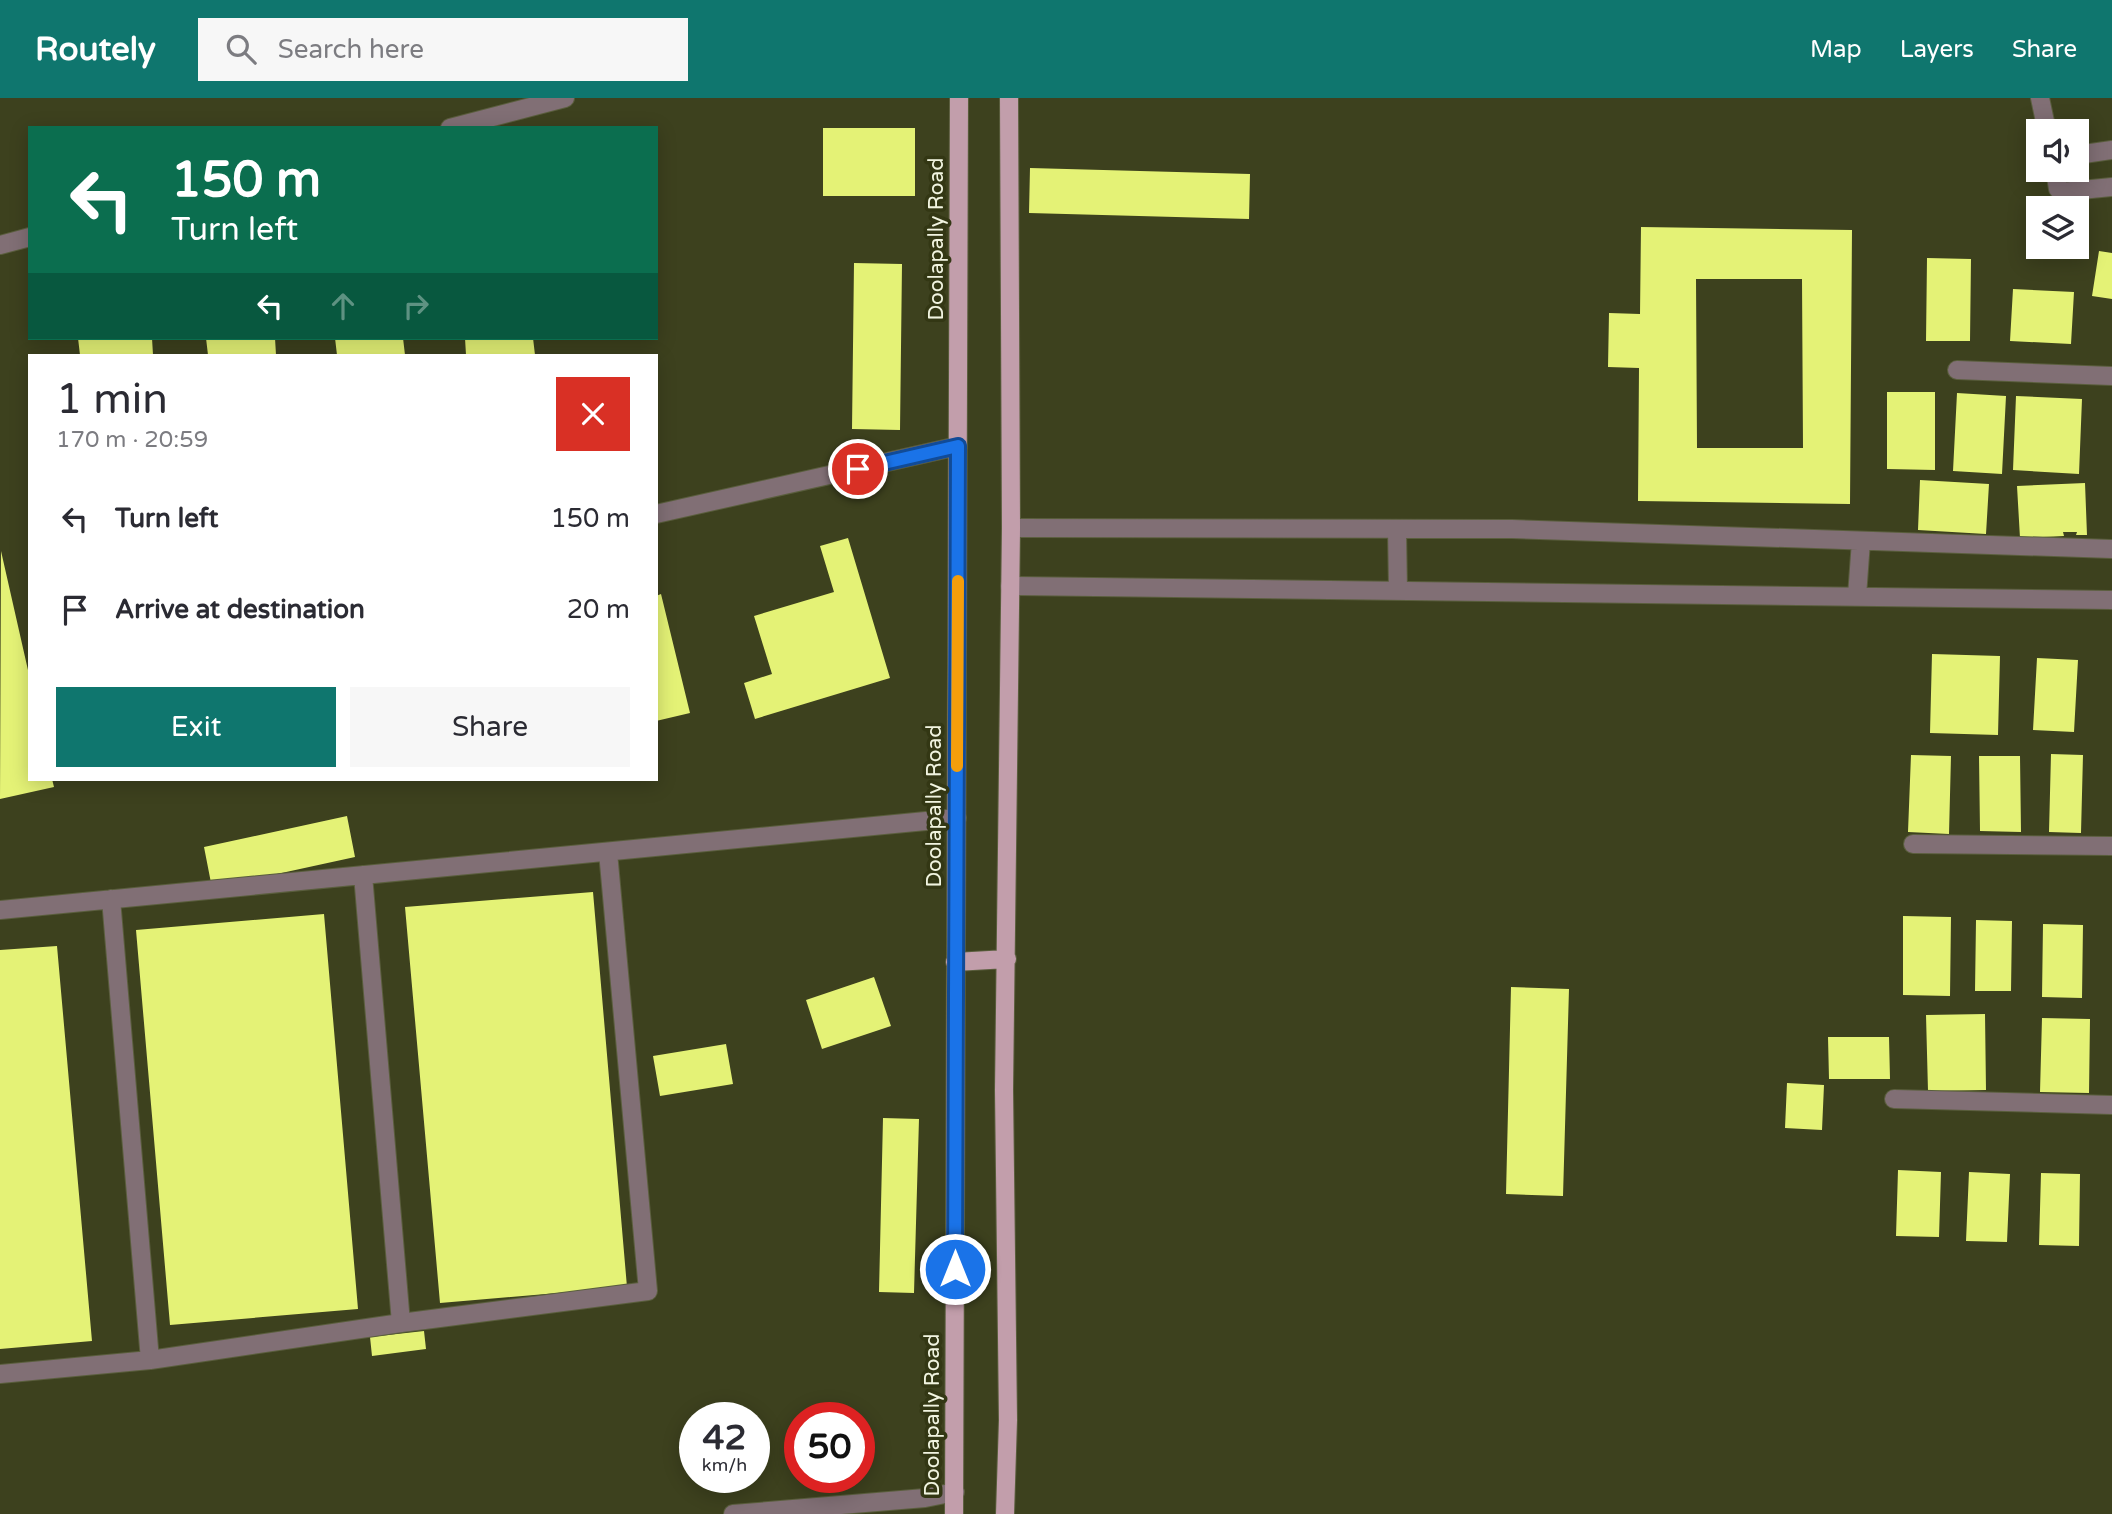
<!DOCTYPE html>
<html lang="en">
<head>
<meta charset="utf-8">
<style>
  :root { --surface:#fff; --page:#f7f7f7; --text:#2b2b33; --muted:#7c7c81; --accent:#0f766e }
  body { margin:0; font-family:"Varela Round",sans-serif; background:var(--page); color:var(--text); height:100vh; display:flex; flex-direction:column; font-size:26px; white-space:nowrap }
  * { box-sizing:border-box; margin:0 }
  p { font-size:23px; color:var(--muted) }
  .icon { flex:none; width:38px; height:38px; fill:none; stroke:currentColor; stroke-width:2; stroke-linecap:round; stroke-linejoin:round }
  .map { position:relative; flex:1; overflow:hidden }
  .side { position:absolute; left:28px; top:256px; width:630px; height:427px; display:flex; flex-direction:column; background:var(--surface); border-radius:0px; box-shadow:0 4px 18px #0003 }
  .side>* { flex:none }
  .banner { position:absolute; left:28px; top:28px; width:630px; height:214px; border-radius:0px; box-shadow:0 4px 18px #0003; background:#0b6e4f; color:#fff; overflow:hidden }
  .fabs { position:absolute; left:2026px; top:21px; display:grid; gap:14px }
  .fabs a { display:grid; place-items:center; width:63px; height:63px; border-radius:0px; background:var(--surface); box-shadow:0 4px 18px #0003; font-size:35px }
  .speed { position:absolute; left:679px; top:1304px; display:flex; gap:14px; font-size:35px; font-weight:700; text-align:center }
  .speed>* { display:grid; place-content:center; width:91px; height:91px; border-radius:50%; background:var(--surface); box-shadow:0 4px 18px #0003; line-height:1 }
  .speed small { font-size:18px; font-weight:400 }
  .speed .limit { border:10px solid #d22; background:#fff; color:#111 }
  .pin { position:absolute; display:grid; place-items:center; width:60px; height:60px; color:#fff; margin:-30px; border:4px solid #fff; border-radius:50%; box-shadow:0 2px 7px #0007 }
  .me { position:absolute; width:77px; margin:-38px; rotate:0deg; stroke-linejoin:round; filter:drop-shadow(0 0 5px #0008) }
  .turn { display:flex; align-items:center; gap:24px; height:147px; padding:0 28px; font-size:32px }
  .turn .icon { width:91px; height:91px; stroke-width:2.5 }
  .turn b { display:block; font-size:49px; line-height:60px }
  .lanes { display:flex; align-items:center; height:66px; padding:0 28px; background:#0003; justify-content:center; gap:35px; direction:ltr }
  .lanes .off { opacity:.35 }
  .round { display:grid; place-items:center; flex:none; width:74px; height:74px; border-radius:0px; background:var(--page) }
  .head { display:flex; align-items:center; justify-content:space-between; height:119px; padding:0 28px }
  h1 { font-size:42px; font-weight:600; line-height:52px }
  .action { display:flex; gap:14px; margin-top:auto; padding:14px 28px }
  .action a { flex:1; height:80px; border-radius:0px; background:var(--accent); color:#fff; font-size:28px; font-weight:600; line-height:80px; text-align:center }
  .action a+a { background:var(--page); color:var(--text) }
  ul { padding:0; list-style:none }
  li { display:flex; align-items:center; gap:21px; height:91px; padding:0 28px }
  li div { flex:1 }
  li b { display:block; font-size:26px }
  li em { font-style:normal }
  header { display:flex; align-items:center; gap:42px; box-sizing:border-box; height:98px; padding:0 35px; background:var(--accent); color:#fff }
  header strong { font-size:33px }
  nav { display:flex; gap:38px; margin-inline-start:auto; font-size:24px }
  .search { width:490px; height:63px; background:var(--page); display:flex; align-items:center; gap:18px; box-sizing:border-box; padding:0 24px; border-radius:0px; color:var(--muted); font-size:26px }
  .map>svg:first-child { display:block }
  .building { fill:#e4f276; fill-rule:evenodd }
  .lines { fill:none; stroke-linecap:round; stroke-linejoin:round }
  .minor-casing { stroke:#5a5e3d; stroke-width:20 }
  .major-casing { stroke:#5a5e3d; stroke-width:20 }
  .minor { stroke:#816f75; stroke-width:18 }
  .major { stroke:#c29eab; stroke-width:18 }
  .route-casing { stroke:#114b97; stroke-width:18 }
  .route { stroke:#1a73e8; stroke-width:12 }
  .slow { stroke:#f59e0b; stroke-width:12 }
  .labels { text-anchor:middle; stroke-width:7; stroke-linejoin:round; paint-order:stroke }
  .street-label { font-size:21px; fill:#f1f4e0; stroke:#333714 }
</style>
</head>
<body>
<header>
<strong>Routely</strong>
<div class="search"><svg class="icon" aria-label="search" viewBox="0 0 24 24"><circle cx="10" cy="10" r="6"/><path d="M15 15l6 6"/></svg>Search here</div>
<nav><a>Map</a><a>Layers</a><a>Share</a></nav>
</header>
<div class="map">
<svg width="2112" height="1416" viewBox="0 0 2112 1416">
  <rect width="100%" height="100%" fill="#3d411e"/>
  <path class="building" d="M823,30h92v68h-92z
    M1030,70l220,6 -1,45 -220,-6z
    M1641,129l211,3 -2,274 -212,-3 1,-133 -31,-1 1,-54 31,1zM1696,181h106l1,169h-106z
    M2099,153l13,2v46l-20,-3z
    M1927,160l44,1 -1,82h-44z
    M854,165l48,1 -2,166 -48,-1z
    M2013,191l61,3 -3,52 -61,-3z
    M78,240h74l1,17h-73z
    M206,240h69l1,17h-68z
    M335,240h68l2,17h-68z
    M465,240h68l2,17h-69z
    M1887,294h48v78l-48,-1z
    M1957,295l49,3 -4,78 -49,-3z
    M2016,298l66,3 -3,75 -66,-4z
    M1920,382l69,4 -3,50 -68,-4z
    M2085,385l2,52h-11l1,-3h-14l1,4 -44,2 -3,-52z
    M848,440l42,140 -135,41 -11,-36 28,-9 -18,-58 80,-24 -14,-46z
    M1,453l29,128v100h22l2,8 -54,12z
    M661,496l29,119 -34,8v-125z
    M1932,556l68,2 -2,79 -68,-2z
    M2037,560l41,2 -4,72 -41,-2z
    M2051,656l32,1 -2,78 -32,-1z
    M1911,657l40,1 -2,78 -41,-2z
    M1979,658h41l1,76 -41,-1z
    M347,718l8,41 -143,31 -8,-41z
    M593,794l34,395 -187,16 -35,-396z
    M324,816l34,395 -188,16 -34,-395z
    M1903,818l48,1 -1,79 -47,-1z
    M1976,822l36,1 -1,70h-36z
    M2043,826l40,1 -1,73 -40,-1z
    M57,848l35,395 -92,8v-399z
    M874,879l17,49 -69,23 -16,-49z
    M1511,889l58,2 -6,207 -57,-2z
    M1985,916l1,76 -58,1 -2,-76z
    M2042,920l48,1 -1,74 -49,-1z
    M1828,939h61l1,42h-61z
    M726,946l7,40 -73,12 -7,-40z
    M1787,985l37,2 -2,45 -37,-2z
    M883,1020l36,1 -5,174 -35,-1z
    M1898,1072l43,2 -2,65 -43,-1z
    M1969,1074l41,2 -3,68 -41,-1z
    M2041,1075l39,1 -1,72 -40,-1z
    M424,1233l2,18 -54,7 -2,-19z"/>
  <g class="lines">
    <defs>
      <path id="minor" d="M2040,0l7,33
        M450,30l115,-30
        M2077,57l35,-5
        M2055,72l3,19 3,3 51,-5
        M0,147l30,-8
        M1957,272l155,6
        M656,416l302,-68
        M1011,430l501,1 600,20
        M1397,431l1,62
        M1010,488l1102,14
        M1857,498l4,-55
        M1913,746l199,2
        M363,777l38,448
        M111,801l39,461
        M0,812l957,-92
        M1894,1001l218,6
        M0,1276l150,-14 251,-37 247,-32 -40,-439
        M733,1416l192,-16 30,-6"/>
      <path id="major" d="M955,864l52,-3
        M954,1416l5,-1416
        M1005,1416l3,-94 -4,-330 7,-562 -2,-430"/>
    </defs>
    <use href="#minor" class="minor-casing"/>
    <use href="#major" class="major-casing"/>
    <use href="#minor" class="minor"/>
    <use href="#major" class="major"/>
  </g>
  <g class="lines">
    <defs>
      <path id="route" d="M858,371l100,-23 -3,823"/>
    </defs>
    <use href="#route" class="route-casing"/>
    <use href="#route" class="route"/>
    <path class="slow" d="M957,668l1,-185"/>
  </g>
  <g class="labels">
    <g class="street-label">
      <text transform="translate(936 141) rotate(-90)" y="7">Doolapally Road</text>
      <text transform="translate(934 708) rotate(-90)" y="7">Doolapally Road</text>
      <text transform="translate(932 1317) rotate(-90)" y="7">Doolapally Road</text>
    </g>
  </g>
</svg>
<div class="fabs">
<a><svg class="icon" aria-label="sound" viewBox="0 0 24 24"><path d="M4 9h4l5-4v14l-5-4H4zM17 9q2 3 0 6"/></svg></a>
<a><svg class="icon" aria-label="layers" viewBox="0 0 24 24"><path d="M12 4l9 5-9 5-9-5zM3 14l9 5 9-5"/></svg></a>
</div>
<div class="speed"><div>42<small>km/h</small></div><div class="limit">50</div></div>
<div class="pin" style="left:858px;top:371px;background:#d93025"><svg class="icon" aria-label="arrive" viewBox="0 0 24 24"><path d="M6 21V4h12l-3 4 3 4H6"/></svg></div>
<svg class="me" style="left:955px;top:1171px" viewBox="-20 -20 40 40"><circle r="17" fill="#1a73e8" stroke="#fff" stroke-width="3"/><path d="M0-11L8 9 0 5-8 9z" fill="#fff"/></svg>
<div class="banner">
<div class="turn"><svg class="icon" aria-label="left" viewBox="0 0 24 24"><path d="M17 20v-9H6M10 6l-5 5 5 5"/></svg><div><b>150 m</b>Turn left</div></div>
<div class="lanes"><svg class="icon" aria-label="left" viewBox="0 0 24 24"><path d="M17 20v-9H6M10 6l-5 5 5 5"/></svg><svg class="icon off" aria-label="ahead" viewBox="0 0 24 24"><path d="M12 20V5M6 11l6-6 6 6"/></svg><svg class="icon off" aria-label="right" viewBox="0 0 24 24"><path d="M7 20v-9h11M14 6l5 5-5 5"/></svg></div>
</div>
<section class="side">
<div class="head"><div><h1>1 min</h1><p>170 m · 20:59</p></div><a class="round" style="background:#d93025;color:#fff"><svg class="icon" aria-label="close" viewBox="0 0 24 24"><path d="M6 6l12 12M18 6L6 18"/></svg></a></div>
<ul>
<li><svg class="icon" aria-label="left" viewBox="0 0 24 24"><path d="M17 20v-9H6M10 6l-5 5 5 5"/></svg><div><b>Turn left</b></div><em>150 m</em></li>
<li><svg class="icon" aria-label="arrive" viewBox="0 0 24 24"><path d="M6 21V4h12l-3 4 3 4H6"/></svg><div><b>Arrive at destination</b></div><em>20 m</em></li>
</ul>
<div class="action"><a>Exit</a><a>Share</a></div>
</section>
</div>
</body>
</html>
